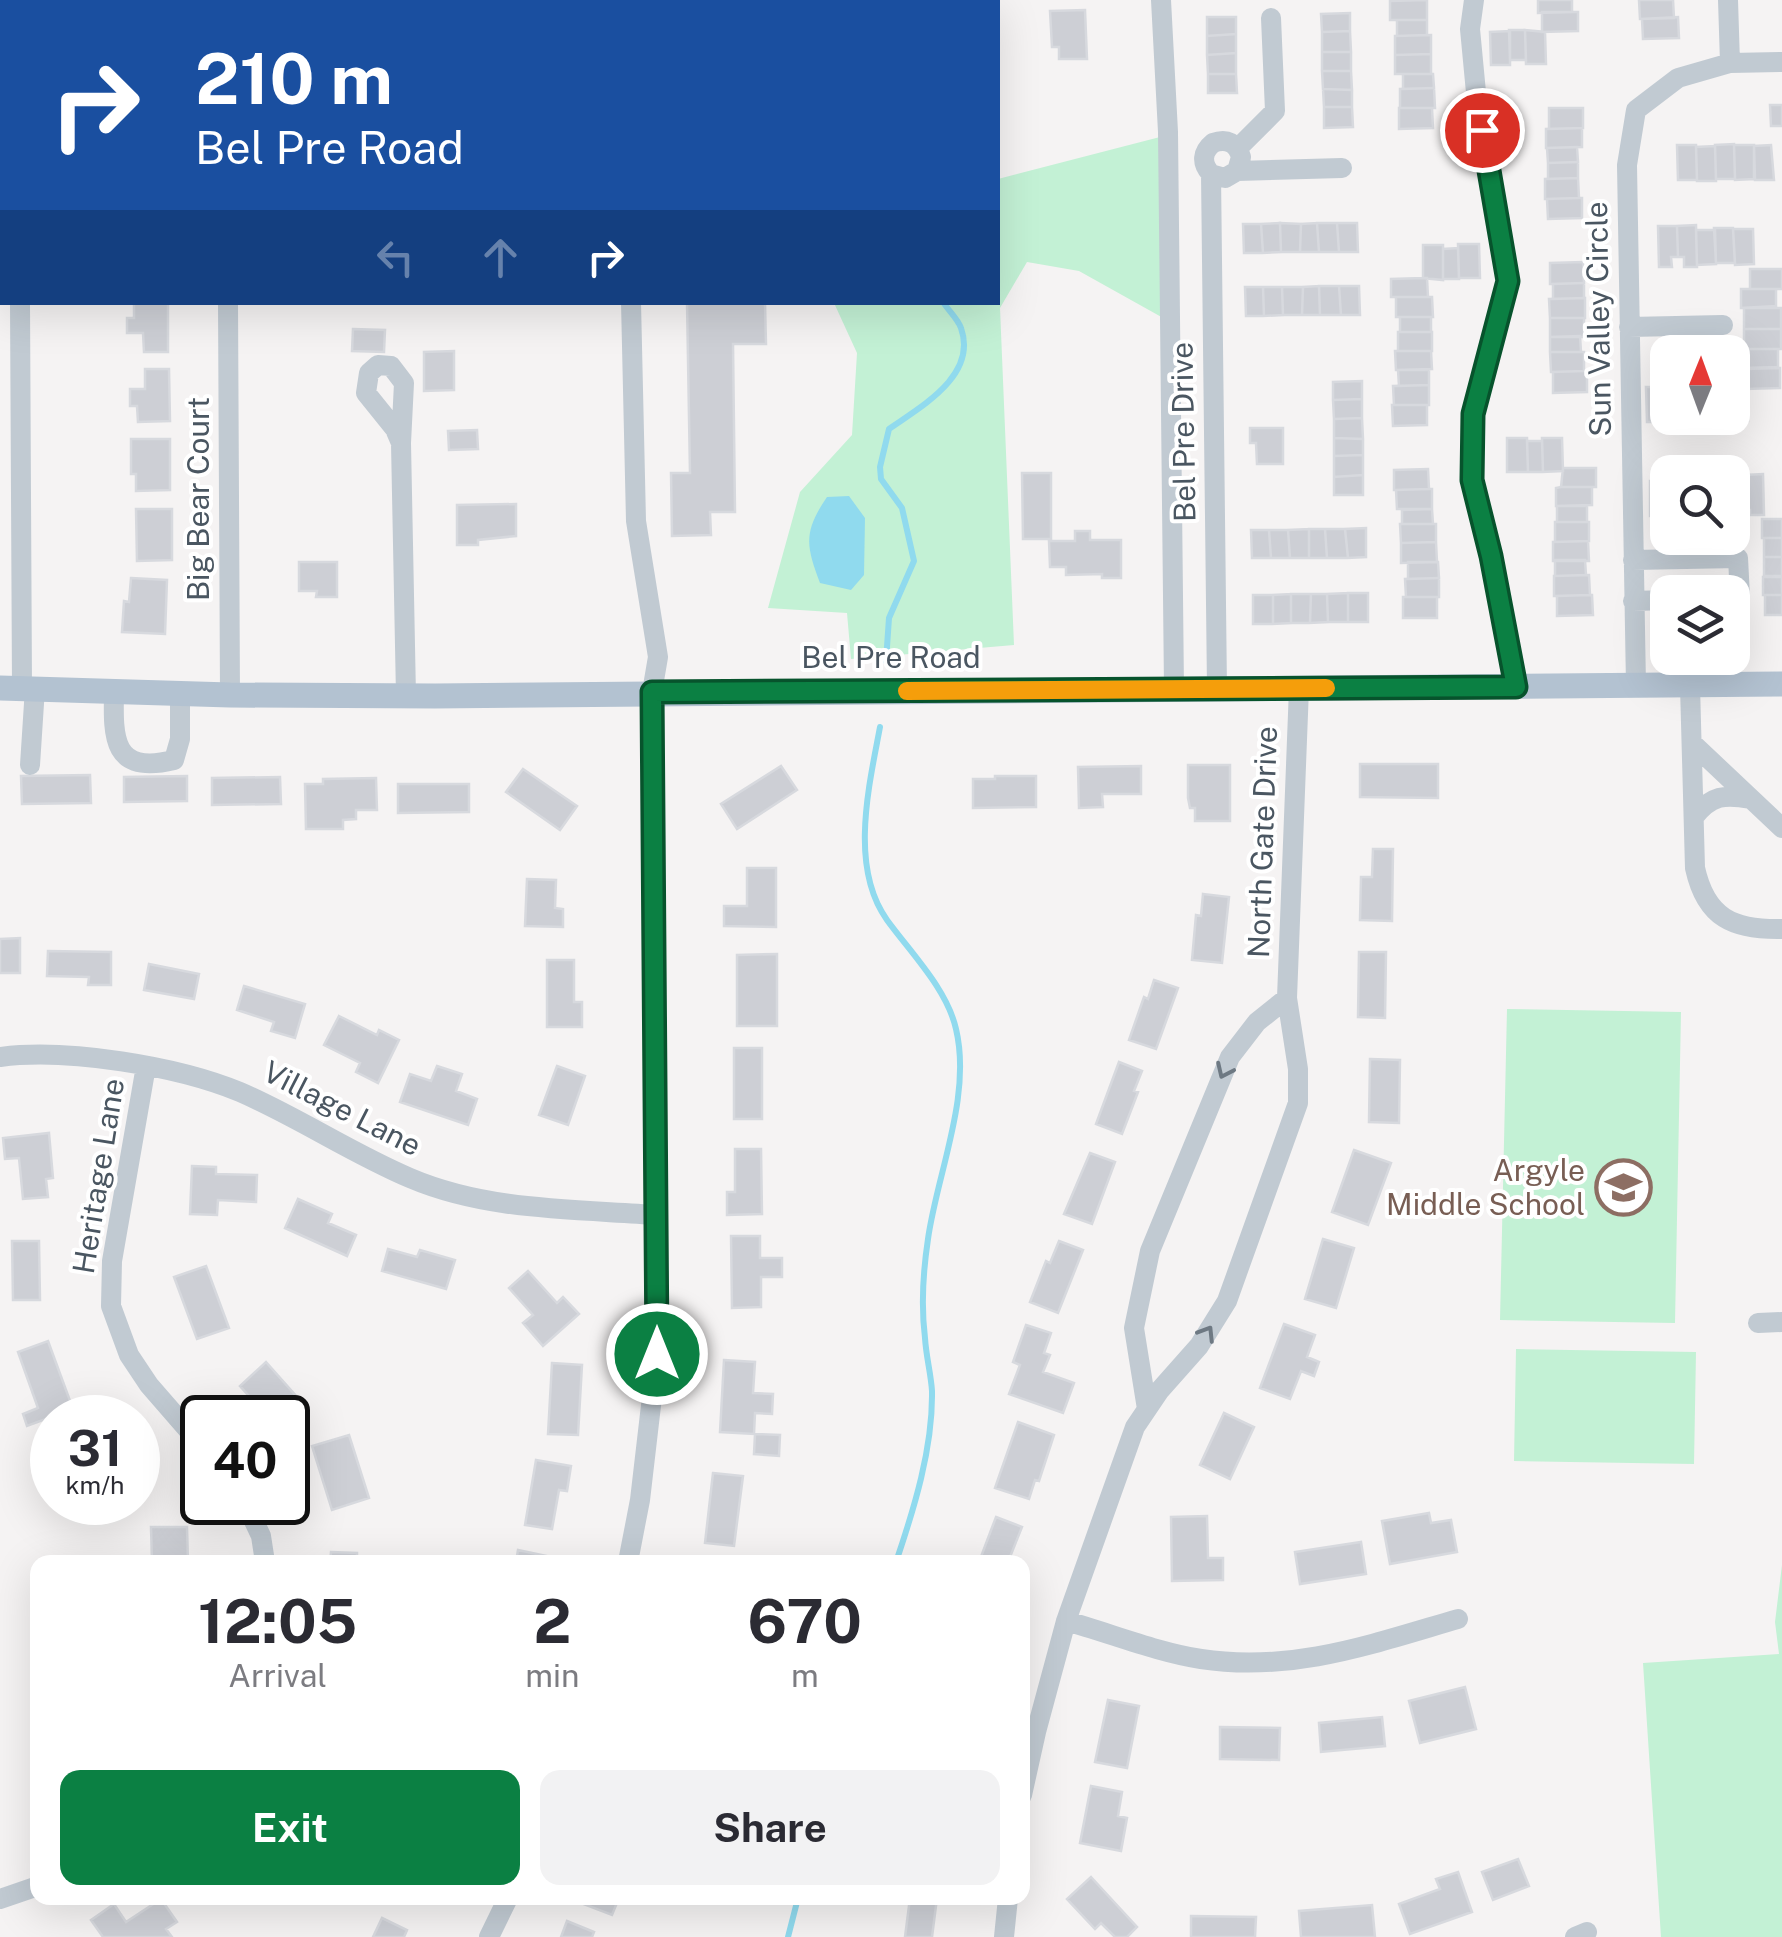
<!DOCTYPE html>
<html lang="en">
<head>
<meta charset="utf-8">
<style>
  :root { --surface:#fff; --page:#f2f2f3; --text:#2b2b33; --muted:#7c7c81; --accent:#0b8043 }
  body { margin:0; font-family:"Public Sans",sans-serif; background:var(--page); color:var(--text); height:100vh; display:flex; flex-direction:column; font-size:38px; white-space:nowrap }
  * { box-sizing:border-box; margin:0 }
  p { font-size:32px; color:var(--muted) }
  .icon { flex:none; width:55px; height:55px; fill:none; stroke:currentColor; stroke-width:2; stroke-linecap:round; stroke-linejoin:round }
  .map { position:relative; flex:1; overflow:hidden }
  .details { position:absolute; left:30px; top:1555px; width:1000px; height:350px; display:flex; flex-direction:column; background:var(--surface); border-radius:20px; box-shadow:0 10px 40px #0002 }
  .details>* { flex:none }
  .hud { position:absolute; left:0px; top:0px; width:1000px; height:305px; box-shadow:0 10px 40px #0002; background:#1a4fa0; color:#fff; overflow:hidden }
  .needle { width:65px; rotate:1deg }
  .tools { position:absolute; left:1650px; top:335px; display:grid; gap:20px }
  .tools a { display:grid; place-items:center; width:100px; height:100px; border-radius:20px; background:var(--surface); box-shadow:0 10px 40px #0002; font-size:50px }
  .speed { position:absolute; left:30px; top:1395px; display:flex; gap:20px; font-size:50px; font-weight:700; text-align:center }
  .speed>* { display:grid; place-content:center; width:130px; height:130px; border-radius:50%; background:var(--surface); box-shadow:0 10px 40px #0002; line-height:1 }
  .speed small { font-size:25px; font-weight:400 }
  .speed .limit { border:5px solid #111; border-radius:15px; background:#fff; color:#111 }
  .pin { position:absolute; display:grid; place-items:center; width:85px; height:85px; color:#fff; margin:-42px; border:5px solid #fff; border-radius:50%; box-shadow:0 2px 10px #0007 }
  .me { position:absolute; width:110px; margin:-55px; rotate:0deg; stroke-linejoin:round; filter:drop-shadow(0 0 8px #0008) }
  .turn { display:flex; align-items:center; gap:35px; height:210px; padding:0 30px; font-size:45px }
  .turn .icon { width:130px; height:130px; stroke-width:2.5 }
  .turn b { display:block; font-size:70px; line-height:85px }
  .lanes { display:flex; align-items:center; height:95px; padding:0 30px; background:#0003; justify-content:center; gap:50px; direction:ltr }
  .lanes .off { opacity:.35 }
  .eta { display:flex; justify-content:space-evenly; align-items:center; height:170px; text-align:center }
  .eta b { font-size:60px; font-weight:700; line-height:70px }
  .action { display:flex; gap:20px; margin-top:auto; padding:20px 30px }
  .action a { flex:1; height:115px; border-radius:20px; background:var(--accent); color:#fff; font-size:40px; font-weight:700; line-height:115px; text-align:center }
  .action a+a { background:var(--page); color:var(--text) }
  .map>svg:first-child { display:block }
  .green { fill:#c3f1d5 }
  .water { fill:#90daee }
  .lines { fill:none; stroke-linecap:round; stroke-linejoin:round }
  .stream { stroke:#90daee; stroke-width:6 }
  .building { fill:#cdcfd5; stroke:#d7d9de; stroke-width:2.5 }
  .minor { stroke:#c1cad2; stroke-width:20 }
  .major { stroke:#b3c2d1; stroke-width:25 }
  .oneway { stroke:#6e7983 }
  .route-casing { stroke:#07532c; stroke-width:25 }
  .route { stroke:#0b8043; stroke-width:18 }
  .slow { stroke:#f59e0b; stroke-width:18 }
  .labels { text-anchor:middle; stroke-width:8; stroke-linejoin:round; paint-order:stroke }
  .street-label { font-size:30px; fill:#4a5661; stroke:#fff }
  .education-label { font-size:30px; fill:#785e54; stroke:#fff; text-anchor:end }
</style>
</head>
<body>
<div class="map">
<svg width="1782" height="1937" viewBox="0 0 1782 1937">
  <rect width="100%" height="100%" fill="#f5f3f3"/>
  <path class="green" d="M1160,137l5,182 -86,-48 -52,-9 -27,46 14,337 -163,14 -4,-46 -79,-5 32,-116 52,-57 5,-82 -23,-50 164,-1v-123z
    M1507,1009l174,3 -6,311 -175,-3z
    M1516,1349l180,3 -2,112 -180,-3z
    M1782,1565v372h-121l-18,-274 136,-9 -4,-32z"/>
  <path class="water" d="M849,496l16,22 -1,57 -13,15 -31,-7c-14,-37 -17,-51 7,-86z"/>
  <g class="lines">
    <path class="stream" d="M897,0v2
      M886,661l3,-43 25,-57 -12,-53 -21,-29 -1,-12 9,-38c31,-22 89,-53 72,-101 -3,-9 -13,-18 -18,-26
      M880,727c-11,59 -31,140 7,193 24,33 60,69 69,109 16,67 -19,145 -28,210 -5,33 -7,67 -3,99 1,18 6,36 7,53 1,57 -18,118 -36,171
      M788,1937l10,-39"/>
  </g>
  <path class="building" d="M1427,0v20h-37v-19z
    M1538,0h34v12l-34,1z
    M1639,0h34l1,18 -34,1z
    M1085,10l2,49h-28v-12h-7l-2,-36z
    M1542,12h36v19l-36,1z
    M1350,13v18l-28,1 -1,-18z
    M1207,17h29v17l-29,2z
    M1678,17l1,21 -36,1 -1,-20z
    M1397,20h30v15l-30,1z
    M1525,30l1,30h-16l-1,-30z
    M1525,30l20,2 1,32h-20z
    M1350,31l1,21h-29v-20z
    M1510,31v34h-19l-1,-33z
    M1236,34v19l-29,2v-19z
    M1431,35v19l-36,1v-19z
    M1322,52h29v19h-29z
    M1236,53v21h-28l-1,-19z
    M1431,54v20h-36v-19z
    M1322,71h29l1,19 -29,-1z
    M1208,74h28l1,19h-29z
    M1403,74h30l1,14 -31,1z
    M1434,88l1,20h-35v-19z
    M1323,89l29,1v17h-28z
    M1770,105h12v21h-11z
    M1324,107h28l1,20 -29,1z
    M1399,108h33l1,20 -34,1z
    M1549,108h34v20l-34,1z
    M1582,128v19l-36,1v-19z
    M1734,144l1,35h-19l-1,-34z
    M1677,145h19l1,35h-19z
    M1734,145h20v34l-19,1z
    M1771,145l3,35h-19l-1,-34z
    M1715,146l1,35h-19l-1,-34z
    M1577,147l1,15 -30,1 -1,-15z
    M1578,162v16l-30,1v-16z
    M1578,178l1,20 -34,1v-20z
    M1579,198h3v20l-34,1 -1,-20z
    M1280,223l21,1 -1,28h-19z
    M1280,223l1,29 -18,1 -2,-29z
    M1317,223l2,29h-19l1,-28z
    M1317,223h20l2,29h-20z
    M1337,223h20l1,29h-19z
    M1243,224h18l2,29h-19z
    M1696,225l1,42h-13v-10h-6l-1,-31z
    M1658,226h19l1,31h-7l1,10h-13z
    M1714,228h19l2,35h-19z
    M1733,229h20l1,35 -19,1z
    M1696,230h19l1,34 -19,1z
    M1458,244h21l1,34h-21z
    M1423,245h20v35l-20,-2z
    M1458,248l1,31h-16v-30z
    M1583,262l1,21 -34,1v-21z
    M1750,269h32v20h-32z
    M1423,278h4l1,19h-37v-18z
    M1584,283v15l-31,1v-15z
    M1319,286l1,29h-18l1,-28z
    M1319,286h20l2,29h-21z
    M1339,286h20l1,29h-19z
    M1245,287h18l1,29h-18z
    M1263,287h19l1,28 -19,1z
    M1282,287h21l-1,28h-19z
    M1741,289h35v17l-35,2z
    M1396,297h36l1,20h-37z
    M1585,298v20h-35l-1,-19z
    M134,302h34v50h-24l-1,-19h-16v-15h7z
    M687,302l78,1 1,41h-33l2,168h-25l1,23 -39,1 -1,-63h19z
    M1744,308h37v21h-37z
    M1400,317h31v15h-31z
    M1550,318h34v19h-34z
    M353,329l32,1 -1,22 -32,-1z
    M1744,329h37v20h-37z
    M1398,332h34v19h-34z
    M1580,336l1,16h-31v-15z
    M1743,349h35v18l-35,1z
    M454,351v39l-30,1v-39z
    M1395,351h36l1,18 -36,1z
    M1550,352h34v19l-33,1z
    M1780,368v20l-35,1v-20z
    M145,369h24l1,52 -32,1 -1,-16h-7v-17h15z
    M1398,370h31v15l-30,1z
    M1584,371h3v21l-34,1v-21z
    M1362,381v18l-29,1v-18z
    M1429,385v20h-35l-1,-19z
    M1732,386h13l2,3 1,32h-20v-3h4z
    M1646,387h20l1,35h-20z
    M1362,399v19l-28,1 -1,-19z
    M1392,405h35v20l-34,1z
    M1362,418l1,21 -29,-1v-19z
    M1250,428h33v36h-26l-1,-21h-6z
    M477,430l1,19 -29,1 -1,-19z
    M1334,438l29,1v16l-29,1z
    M1507,438h20l1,34h-21z
    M1542,438h20l1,33 -20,1z
    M131,439h39v51l-34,1v-17h-5z
    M1527,441h15l1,31h-15z
    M1363,455v20l-29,2v-21z
    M1563,468h33v19h-35z
    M1428,469l1,20 -35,1v-20z
    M1022,473h29v66h-28z
    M1732,474h12l1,36h-7v5h-6z
    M1763,474l1,41h-14v-5h-5l-1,-35z
    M1363,475v20h-29v-18z
    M1650,481h18v34l-18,1z
    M1561,487h31v18l-36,1v-18z
    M1429,489h3v20h-35l-1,-19z
    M516,504v32l-38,4v5h-21v-40z
    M1557,506h30v16h-30z
    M136,509h36v51l-35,1z
    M1432,509l1,15h-31v-14z
    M1762,519h20v19h-20z
    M1555,522h34v19l-34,1z
    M1400,524h36v18l-35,1z
    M1366,528v29l-18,1 -3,-29z
    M1309,529v29h-19l-2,-28z
    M1309,529h16l2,29h-18z
    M1325,529h20l3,29h-21z
    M1251,530h18l2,28h-19z
    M1269,530h19l2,28h-19z
    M1075,531h15v9h31v38h-19v-4l-36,1v-8h-16l-1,-26h26z
    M1764,538h18v19h-18z
    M1588,541l1,20h-36v-19z
    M1436,542l1,20 -36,1v-20z
    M1764,557h18v19h-18z
    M1555,560h30l1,15 -31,1z
    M299,562h38v35h-21l1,-6h-18z
    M1408,562h30l1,16 -31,1z
    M1589,575l1,20 -36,1v-20z
    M1763,577h19v18h-19z
    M131,578l36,2 -2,54 -43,-2 2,-31 5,1z
    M1439,578v19h-33l-1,-18z
    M1348,593v29h-20l-1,-28z
    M1348,593h20v29h-20z
    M1291,594h20l-1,29h-19z
    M1291,594v29l-18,1v-29z
    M1311,594h16l1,28 -18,1z
    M1253,595h20v29h-20z
    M1590,595h2l1,20 -36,1v-20z
    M1765,595h17v20h-17z
    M1403,597h34v21h-34z
    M1360,764h78v34l-78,-1z
    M1188,765h42v56h-35v-13h-5l-2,-10z
    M781,766l16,24 -60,39 -16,-25z
    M1141,766v28h-39l1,13 -24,1 -1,-41z
    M523,769l54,37 -17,24 -54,-38z
    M90,775l1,28 -69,1 -1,-28z
    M187,776v25l-63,1v-25z
    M995,776h41v31l-63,1v-29h22z
    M280,777l1,27 -69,1v-27z
    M376,778l1,32h-21v9l-13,1v9h-37l-1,-45h18v-5z
    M398,784h71v28l-71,1z
    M1373,849h20l-1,72 -32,-1 1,-43h11z
    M747,868h29v59l-52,-1v-20h23z
    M527,879l29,1 -1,28 8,1v18l-38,-1z
    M1203,894l26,3 -7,66 -30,-3 4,-45 5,1z
    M20,938v35h-20v-34z
    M48,951l63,1v33h-23l1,-8 -42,-1z
    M1359,952h27l-1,66 -27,-1z
    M777,954v72h-40v-71z
    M547,960h27v42h8v25h-35z
    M149,964l50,10 -5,25 -50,-9z
    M1154,980l24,8 -22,61 -27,-9 15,-43 4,2z
    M244,986l61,18 -10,34 -24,-7 3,-9 -37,-12z
    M339,1016l38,19 2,-5 20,10 -21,43 -22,-11 4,-9 -36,-18z
    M734,1048h28v71h-28z
    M1370,1059l30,1 -1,63 -30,-1z
    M1119,1062l23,9 -8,20 4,1 -16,42 -26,-10z
    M437,1066l25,8 -6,17 21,8 -9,26 -68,-23 10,-28 21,7z
    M557,1066l28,10 -17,49 -29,-10z
    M49,1133l4,45 -7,1 2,18 -25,2 -4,-41 -14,1 -2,-21z
    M735,1149h26l1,65 -35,1v-23h8z
    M1354,1150l37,13 -23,62 -36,-13z
    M1090,1153l25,9 -23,62 -28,-10z
    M192,1166l24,1v7l41,1 -1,27 -38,-2 -1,15 -27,-1z
    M298,1199l34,15 -4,9 28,12 -9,21 -62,-28z
    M731,1236h29v22h22v19h-21v30l-29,1z
    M1323,1239l31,9 -18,60 -31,-9z
    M12,1241h27l1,59h-27z
    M1059,1241l24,9 -25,63 -28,-11 16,-41 4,2z
    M388,1249l29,8 3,-7 35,10 -9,29 -64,-18z
    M206,1266l23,62 -32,11 -23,-62z
    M528,1271l29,32 6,-6 16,17 -36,32 -20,-23 10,-8 -24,-27z
    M1284,1324l31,11 -8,22 12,5 -5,14 -13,-5 -11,28 -30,-11z
    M1026,1325l25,8 -7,20 6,2 -7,17 31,11 -11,30 -54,-19 11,-29 -7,-3z
    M48,1341l25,68 -46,17 -4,-12 15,-6 -20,-56z
    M724,1360l31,2 -2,31 20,1 -1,20 -17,-1 -1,21 -34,-2z
    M266,1362l31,35 -3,3 13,14 -15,14 -4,-10h-6l-18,-21 -8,7 -16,-18z
    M552,1363l30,2 -4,70 -30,-1z
    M1224,1413l30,14 -24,52 -30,-14z
    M1018,1422l36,13 -15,46 -4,-1 -6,19 -34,-11z
    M755,1434l25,1 -1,21 -25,-2z
    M349,1435l20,63 -37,12 -20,-64z
    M536,1460l35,6 -4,25 -8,-1 -7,39 -27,-4z
    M713,1473l30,3 -9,70 -29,-3z
    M1429,1513l2,10 20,-3 6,32 -67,12 -8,-43z
    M1207,1516l1,42h15v22l-51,1 -1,-64z
    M996,1517l26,10 -14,35h-29z
    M151,1527h36l1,35h-36z
    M1361,1542l5,32 -66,10 -5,-32z
    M518,1550l33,7 -1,5h-34z
    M331,1552l26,1v9h-27z
    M1465,1687l11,42 -56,14 -11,-42z
    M1108,1700l31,6 -12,62 -32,-6z
    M1382,1717l3,29 -64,6 -2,-29z
    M1220,1727l60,1 -1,32 -59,-1z
    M1091,1786l31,6 -4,24 9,2 -6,33 -41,-8z
    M1518,1859l11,27 -36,14 -11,-28z
    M1458,1872l14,40 -62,22 -11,-30 41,-15 -4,-10z
    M1091,1877l46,50 -10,10h-12l-14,-14 -6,6 -28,-30z
    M583,1898h36l-7,17 -31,-12z
    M910,1898h27l-5,39h-27z
    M161,1899l16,23 -11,7 6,8h-69l-12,-17 23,-16 12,18z
    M1372,1905l3,32h-74l-2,-26z
    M1191,1916l65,1 -1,20h-64z
    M382,1918l25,12 -3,7h-31z
    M567,1921l27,11 -2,5h-31z"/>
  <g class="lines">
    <path class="minor" d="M1161,0l7,132 6,557
      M1474,0l-4,29 7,74 31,178 -35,133 -1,67 19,75 24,131
      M1728,0l2,63
      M329,2l7,-2
      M0,57l2,8
      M1238,148l37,-37 -4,-93
      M1237,171l105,-3
      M1211,174l14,4 12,-7 4,-14c-4,-14 -14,-19 -28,-14 -11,9 -12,20 -2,31l6,515
      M20,302l2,385
      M228,302l2,393
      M1629,327l94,-2
      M401,443l3,-60 -13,-17 -13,-1 -9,8 -3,20 29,36 6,14 5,253
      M1633,560l105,-2 2,39h-8
      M1633,601l35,-1
      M1636,686l-9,-521 9,-55 42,-32 52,-15 52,-1
      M1690,686l5,182c11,50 38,62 87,61
      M114,691c-1,47 -2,84 60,69l6,-21v-46
      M1692,743l90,85
      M30,765l5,-77
      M1694,817c17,-22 31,-23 57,-18
      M0,1057c67,-9 177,9 240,35 58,25 111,61 170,86 77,33 165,31 247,37
      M146,1066l-34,195 -1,45 18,49 20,30 53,61
      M1758,1323l24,-1
      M1147,1409l-13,-81 16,-77 80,-194 27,-35 30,-24
      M245,1502l16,34 4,26
      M628,1562l12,-62 17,-146 -5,-662 6,-35 -22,-136 -5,-219
      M1066,1621c44,12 90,31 135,38 91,14 171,-15 257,-40
      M1022,1795l14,-63 30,-111 69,-194 25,-37 39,-44 28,-45 71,-198v-34l-11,-71 12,-310
      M0,1899l38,-13
      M489,1937l19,-39
      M1004,1937l4,-39
      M1575,1937l12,-5"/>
    <path class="major" d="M0,688l230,7 205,1 1347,-12"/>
  </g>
  <defs><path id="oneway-chevron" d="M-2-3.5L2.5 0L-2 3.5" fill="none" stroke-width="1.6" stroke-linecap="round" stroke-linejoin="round" transform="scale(2.5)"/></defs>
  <g class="oneway">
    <use href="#oneway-chevron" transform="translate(1224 1071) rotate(115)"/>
    <use href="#oneway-chevron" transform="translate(1207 1333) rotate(-58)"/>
  </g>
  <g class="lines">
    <defs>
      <path id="route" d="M657,1354l-5,-662 864,-5 -25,-131 -19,-76 1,-66 35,-133 -26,-151"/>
    </defs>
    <use href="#route" class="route-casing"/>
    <use href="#route" class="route"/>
    <path class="slow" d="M907,691l419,-3"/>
  </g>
  <defs>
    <symbol id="school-ring" viewBox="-11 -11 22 22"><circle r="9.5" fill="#fff" stroke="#8d6e63" stroke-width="1.5"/><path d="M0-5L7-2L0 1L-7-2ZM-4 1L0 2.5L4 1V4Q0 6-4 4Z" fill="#8d6e63"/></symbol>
  </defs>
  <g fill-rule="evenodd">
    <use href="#school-ring" x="1592" y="1156" width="63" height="63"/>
  </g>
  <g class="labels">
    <g class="street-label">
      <text transform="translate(1599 319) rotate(-91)" y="10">Sun Valley Circle</text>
      <text transform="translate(1184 432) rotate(-91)" y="10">Bel Pre Drive</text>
      <text transform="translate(199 499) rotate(-90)" y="10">Big Bear Court</text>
      <text x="891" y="668">Bel Pre Road</text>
      <text transform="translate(1263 842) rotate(-88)" y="10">North Gate Drive</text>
      <text transform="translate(342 1109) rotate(27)" y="10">Village Lane</text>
      <text transform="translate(99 1176) rotate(-81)" y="10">Heritage Lane</text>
    </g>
    <g class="education-label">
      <text x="1585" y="1181">Argyle<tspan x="1585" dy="34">Middle School</tspan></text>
    </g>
  </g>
</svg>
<div class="tools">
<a><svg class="needle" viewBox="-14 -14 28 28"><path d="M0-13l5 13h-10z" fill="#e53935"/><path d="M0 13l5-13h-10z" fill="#7c7c81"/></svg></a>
<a><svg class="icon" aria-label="search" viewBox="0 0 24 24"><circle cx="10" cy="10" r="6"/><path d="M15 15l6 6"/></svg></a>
<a><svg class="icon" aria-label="layers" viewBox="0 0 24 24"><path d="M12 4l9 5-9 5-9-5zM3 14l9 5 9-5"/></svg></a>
</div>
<div class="speed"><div>31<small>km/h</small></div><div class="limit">40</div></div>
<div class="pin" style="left:1482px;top:130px;background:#d93025"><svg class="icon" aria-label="arrive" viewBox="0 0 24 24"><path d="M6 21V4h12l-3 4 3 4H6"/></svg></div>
<svg class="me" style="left:657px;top:1354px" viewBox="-20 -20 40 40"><circle r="17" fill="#0b8043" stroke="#fff" stroke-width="3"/><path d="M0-11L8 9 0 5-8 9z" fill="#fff"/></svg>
<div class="hud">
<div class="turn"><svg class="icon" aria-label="right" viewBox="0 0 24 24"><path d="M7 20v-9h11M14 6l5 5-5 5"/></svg><div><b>210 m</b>Bel Pre Road</div></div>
<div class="lanes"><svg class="icon off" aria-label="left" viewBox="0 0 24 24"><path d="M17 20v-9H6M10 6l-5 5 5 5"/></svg><svg class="icon off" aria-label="ahead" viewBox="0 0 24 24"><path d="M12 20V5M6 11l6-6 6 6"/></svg><svg class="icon" aria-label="right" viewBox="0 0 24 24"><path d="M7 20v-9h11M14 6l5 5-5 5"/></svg></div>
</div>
<section class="details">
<div class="eta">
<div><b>12:05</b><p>Arrival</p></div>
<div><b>2</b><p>min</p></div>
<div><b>670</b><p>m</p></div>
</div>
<div class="action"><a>Exit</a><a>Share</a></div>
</section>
</div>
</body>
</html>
